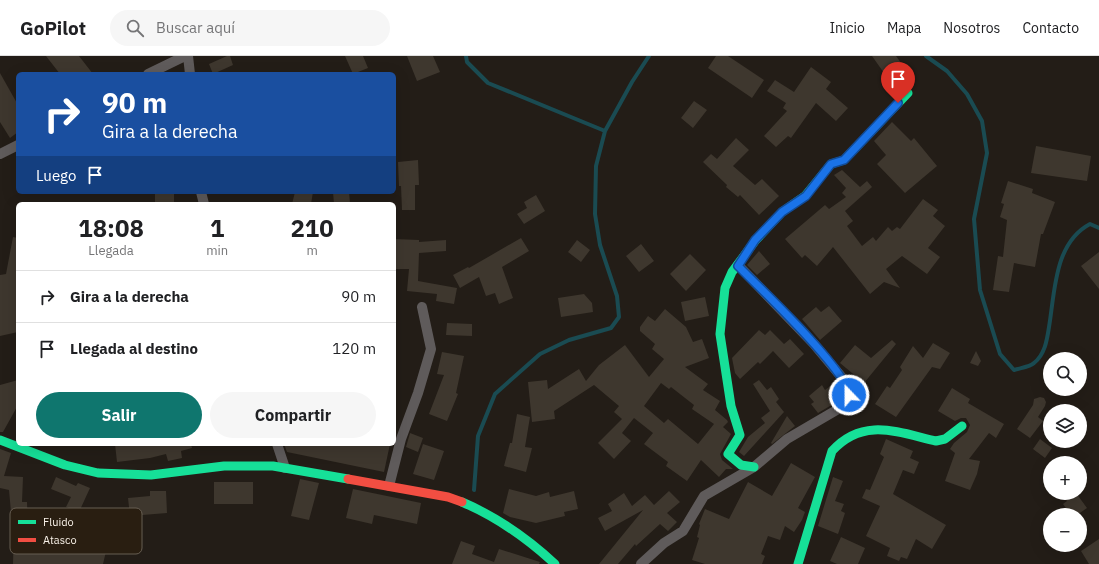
<!DOCTYPE html>
<html lang="es">
<head>
<meta charset="utf-8">
<style>
  :root { --surface:#fff; --page:#f6f6f6; --text:#202124; --muted:#757577; --line:#e0e0e0; --accent:#0f766e }
  body { margin:0; font-family:"IBM Plex Sans",sans-serif; background:var(--page); color:var(--text); height:100vh; display:flex; flex-direction:column; font-size:15px; white-space:nowrap }
  * { box-sizing:border-box; margin:0 }
  p { font-size:13px; color:var(--muted) }
  .icon { flex:none; width:22px; height:22px; fill:none; stroke:currentColor; stroke-width:2; stroke-linecap:round; stroke-linejoin:round }
  .map { position:relative; flex:1; overflow:hidden }
  .panel { position:absolute; left:16px; top:146px; width:380px; height:244px; display:flex; flex-direction:column; background:var(--surface); border-radius:6px; box-shadow:0 4px 16px #0002 }
  .panel>* { flex:none }
  .hud { position:absolute; left:16px; top:16px; width:380px; height:122px; border-radius:6px; box-shadow:0 4px 16px #0002; background:#1a4fa0; color:#fff; overflow:hidden }
  .controls { position:absolute; left:1043px; top:296px; display:grid; gap:8px }
  .controls a { display:grid; place-items:center; width:44px; height:44px; border-radius:50%; background:var(--surface); box-shadow:0 4px 16px #0002; font-size:20px }
  .pin { position:absolute; display:grid; place-items:center; width:34px; height:34px; color:#fff; margin:-41px -17px; border-radius:50% 50% 50% 0; rotate:-45deg; box-shadow:0 0 4px #0007 }
  .pin .icon { rotate:45deg }
  .me { position:absolute; width:44px; margin:-22px; rotate:338deg; stroke-linejoin:round; filter:drop-shadow(0 0 3px #0008) }
  .turn { display:flex; align-items:center; gap:14px; height:84px; padding:0 20px; font-size:18px }
  .turn .icon { width:52px; height:52px; stroke-width:2.5 }
  .turn b { display:block; font-size:28px; line-height:34px }
  .then { display:flex; align-items:center; height:38px; padding:0 20px; background:#0003; gap:8px; font-size:15px }
  .eta { display:flex; justify-content:space-evenly; align-items:center; height:68px; text-align:center }
  .eta b { font-size:24px; font-weight:700; line-height:28px }
  .button { display:flex; gap:8px; margin-top:auto; padding:8px 20px }
  .button a { flex:1; height:46px; border-radius:24px; background:var(--accent); color:#fff; font-size:16px; font-weight:700; line-height:46px; text-align:center }
  .button a+a { background:var(--page); color:var(--text) }
  ul { padding:0; list-style:none }
  li { display:flex; align-items:center; gap:12px; height:52px; padding:0 20px; border-top:1px solid var(--line) }
  li div { flex:1 }
  li b { display:block; font-size:15px }
  li em { font-style:normal }
  header { display:flex; align-items:center; gap:24px; box-sizing:border-box; height:56px; padding:0 20px; background:var(--surface); border-bottom:1px solid var(--line) }
  header strong { font-size:19px }
  nav { display:flex; gap:22px; margin-inline-start:auto; font-size:14px }
  .search { width:280px; height:36px; background:var(--page); display:flex; align-items:center; gap:10px; box-sizing:border-box; padding:0 14px; border-radius:22px; color:var(--muted); font-size:15px }
  .map>svg:first-child { display:block }
  .lines { fill:none; stroke-linecap:round; stroke-linejoin:round }
  .stream { stroke:#1a4b52; stroke-width:4 }
  .building { fill:#3e372e; fill-rule:evenodd }
  .street { stroke:#5f5b5b; stroke-width:10 }
  .fast { stroke:#16e098; stroke-width:9 }
  .jam { stroke:#f24e42; stroke-width:9 }
  .route-casing { stroke:#114b97; stroke-width:10 }
  .route { stroke:#1a73e8; stroke-width:7 }
  .key { fill:#291e11; stroke:#675e52; stroke-width:1 }
  .key-label { font-size:11px; fill:#f9f2e9 }
</style>
</head>
<body>
<header>
<strong>GoPilot</strong>
<div class="search"><svg class="icon" aria-label="search" viewBox="0 0 24 24"><circle cx="10" cy="10" r="6"/><path d="M15 15l6 6"/></svg>Buscar aquí</div>
<nav><a>Inicio</a><a>Mapa</a><a>Nosotros</a><a>Contacto</a></nav>
</header>
<div class="map">
<svg width="1099" height="508" viewBox="0 0 1099 508">
  <rect width="100%" height="100%" fill="#231d17"/>
  <g class="lines">
    <path class="stream" d="M466,0l1,6 21,21 117,48
      M926,0l21,15 20,23 15,27 5,32 -13,66 6,71 20,64 14,16c6,-2 16,-3 20,-7 11,-9 13,-23 15,-36 6,-35 5,-84 41,-103l9,4
      M474,434l4,-54 17,-42 45,-40 29,-14 42,-12 8,-11 -2,-21 -17,-51 -5,-31 1,-48 9,-35 27,-49 17,-26"/>
  </g>
  <path class="building" d="M46,0h33l14,18h-33z
    M227,0h3l3,9 -20,9 -4,-10z
    M345,0h18l5,12 -15,6z
    M407,0h26l7,16 -23,9z
    M716,0h12l36,24 -12,18 -44,-30z
    M872,0h24l16,22 -16,12z
    M811,11l20,15 -5,7 22,19 -12,13 -20,-18 -25,35 -3,-2 -12,11 -12,-11 23,-25 -4,-3 3,-5 -19,-12 8,-11 19,12z
    M0,17l18,32v27l-8,6 -10,-16z
    M694,45l13,9 -14,18 -12,-10z
    M892,66l19,19 3,-3 23,28 -32,27 -28,-29 9,-9 -12,-14z
    M736,82l13,12 -16,16 22,19 7,-6 17,17 -20,19 -19,-20 -2,2 -12,-10 1,-2 -24,-23 8,-8 6,5z
    M1036,90l55,10 -4,25 -56,-8z
    M418,104l1,25h-4v25h-13l-1,-24h-2l-1,-24z
    M842,114l18,17 7,-6 5,6 -27,24 8,10 -6,5 15,20 11,-9 3,4 12,-14 4,4 5,-4 3,2 23,-30 15,11 -5,6 12,10 -17,22 12,9 -13,17 -25,-18 -16,13 14,19 -16,-6 -14,12 -37,-47 -16,19 -12,-11 -3,3 -17,-19 40,-34 4,4 17,-12 -4,-4 4,-5 -12,-13z
    M1008,125l25,8 -1,4 23,9 -12,32h-2l-6,33 -21,-4 -5,29 -16,-2 5,-34 5,1 4,-37 -7,-3 4,-13 -3,-1z
    M155,136h19v12h-19z
    M295,136h18l-2,12h-19z
    M333,136h16l1,11 -16,1z
    M536,139l9,16 -21,13 -7,-10 10,-6 -3,-6z
    M13,181l5,1v94l-18,4v-61l6,-1z
    M521,182l8,13 -27,16 11,31 -14,6 -4,-11 -9,3 -7,-19 -19,11 -7,-13 15,-8 1,1z
    M394,183l25,1v2l27,-2v11l-27,2 -1,28 39,7 -3,16 -18,-3 1,-7 -30,-3 2,-22h-15z
    M577,184l13,10 -9,12 -13,-10z
    M641,188l13,17 -15,11 -13,-16z
    M759,195l11,13 -13,11 -10,-10z
    M1099,196v37l-18,-23z
    M690,198l16,16 -20,21 -16,-17z
    M584,238l8,9 1,9 -32,5 -3,-19z
    M705,241l4,19 -24,5 -4,-19z
    M829,250l13,15 -22,19 -18,-21 14,-12 5,5z
    M665,253l21,18 7,15 9,-3 7,19 -24,9 23,17 -5,6 17,11 -5,9 12,10 1,2 -5,5 8,7 -11,20 2,6 11,9h-7l-7,8 -18,-17 -14,21 -21,-15 2,-4 -24,-18 9,-11 -19,-15 -12,15 9,8 -17,18 -16,-16 24,-24 -8,-7 5,-6 -25,-21 -40,26 1,8 -23,3 -4,-40 19,-2 1,9 31,-20 7,12 13,-16 26,-20 24,32 15,-18 -12,-10 3,-5 -15,-13v-4l8,-11 7,5zM661,327l8,6 2,-2 23,18 -2,4 22,15 -16,20 -30,-25 -4,4 -20,-17z
    M447,267l25,1v12l-26,-1z
    M759,274l6,5 5,-5 14,14 6,-5 14,15 -15,14 -16,-17 -13,13 -2,-2 -18,17 -5,-6 -3,-15z
    M892,284l4,4 -32,39 -24,-20 15,-18 16,13z
    M933,287l17,10 -10,16 -8,-2 -36,50 -21,-13 12,-18 3,2 12,-18 -2,-3 13,-21 10,12z
    M976,295l5,10 -3,5 -8,-3z
    M442,296l22,4 -8,37 2,1 -11,27 -18,-7 15,-39 -7,-1z
    M18,324v25l-15,27h-3v-47z
    M759,324l8,10 4,-3 8,12 -3,3 8,10 -40,44 -5,-4 9,-15 17,-14 -4,-5 9,-7 -17,-27z
    M833,328l8,10 -6,9 -17,10 -7,-9 3,-2 -5,-6 13,-11 3,5z
    M952,332l18,11 -2,4 36,21 -8,14 -7,-5 -20,26 11,2 -3,13 -7,16 -25,-9 10,-28 -5,-4 4,-6 13,-11 3,-7 -4,-7h-5l-6,3 -17,-10z
    M1040,341l4,1 2,4 -1,4 -7,11 5,4 -13,17 -13,-9 16,-24 1,-6z
    M517,358l13,3 -5,30 7,1 -6,24 -22,-6 6,-23h2z
    M787,360l8,10 -23,18 -1,-1z
    M410,377l13,5 -5,14 -12,-5z
    M886,383l27,12 -3,7 9,4 -5,12 -11,-4 -10,24 53,31 -14,24 -16,-10 -9,20 -6,-2 -2,4 -12,-5 3,-8 -24,-12 14,-30 -18,-8 4,-9 4,1 14,-33 -4,-3z
    M1040,383l12,9 -7,10 -12,-9z
    M115,388h76l1,4 -11,3 1,7 -14,3 -2,-7 -16,4 -33,4z
    M284,388h106l-6,28 -97,-20z
    M423,388l21,7 -10,29 -21,-6z
    M0,393l11,4 -7,23 19,1 -1,25h5l1,29h15v10l41,11 4,-18 21,5 -6,25h-90l1,-41h-2l-3,-33 -9,-2z
    M791,407l24,14 -17,31 7,4 -3,8 -8,12 -9,-6 -5,14 -12,-4 -7,18 4,2 -3,8h-57l-13,-4 7,-22 -2,-1 3,-12 -1,-1 6,-15 24,10 19,-37 24,14z
    M56,421l20,9 2,-3 12,5 -11,24 -13,-5 5,-10 -20,-8z
    M833,421l10,4 -8,20 9,3 -3,7 4,2 -7,21 -20,-8z
    M300,423l19,4 -10,37 -18,-4z
    M214,426h39v22h-39z
    M353,433l68,14 -4,21 -43,-9 -2,9 -26,-6z
    M509,433l27,7 13,-4 1,5 24,-6 4,18 -14,3 1,4 -29,7 -26,-6 -7,-4z
    M150,435h16l1,22 -37,3 -2,-18 22,-2z
    M669,435l11,11 -13,11 10,9 -9,9 -8,-7 -24,22 -1,-2 -17,20h-19l44,-54 -38,21 -7,-13 14,-7 -4,-7 16,-11 8,13 13,-11 9,10z
    M1060,437h16l11,15 -10,7h-6l-8,-11 4,-3z
    M841,481l24,11 -7,16h-21l-7,-3z
    M1099,483v25h-10l-8,-13z
    M461,485l14,5 -3,8 22,8 5,-13 41,13 -1,2h-87z"/>
  <g class="lines">
    <path class="street" d="M188,0l2,18
      M148,18l37,-18
      M0,98l18,-9
      M201,136l3,12
      M277,388l8,24
      M389,430l12,-47 17,-46 13,-44 -9,-42
      M641,508l23,-21 19,-12 21,-35 50,-29 33,-28 53,-31 9,-13 -1,-7 -4,-8 -30,-36 -76,-79"/>
    <path class="fast" d="M0,384l65,25 33,8 53,2 73,-9h49l75,13
      M754,411l-13,-2 -13,-11 12,-19 -9,-29 -11,-72 5,-46 7,-16 23,-31 27,-29 23,-16 26,-32 13,-4 64,-67
      M462,446c35,15 65,36 93,62
      M798,508l34,-113c31,-34 65,-19 104,-10l9,-2 17,-13"/>
    <path class="jam" d="M348,423l100,18 14,5"/>
  </g>
  <g class="lines">
    <defs>
      <path id="route" d="M849,339c-1,-24 -90,-108 -111,-129l17,-26 27,-28 24,-16 25,-32 13,-4 54,-57"/>
    </defs>
    <use href="#route" class="route-casing"/>
    <use href="#route" class="route"/>
  </g>
  <rect x="10" y="452" width="132" height="46" rx="6" class="key"/>
  <rect x="18" y="464" width="18" height="4" fill="#16e098"/>
  <rect x="18" y="482" width="18" height="4" fill="#f24e42"/>
  <g class="key-label">
    <text x="43" y="470">Fluido</text>
    <text x="43" y="488">Atasco</text>
  </g>
</svg>
<div class="controls">
<a><svg class="icon" aria-label="search" viewBox="0 0 24 24"><circle cx="10" cy="10" r="6"/><path d="M15 15l6 6"/></svg></a>
<a><svg class="icon" aria-label="layers" viewBox="0 0 24 24"><path d="M12 4l9 5-9 5-9-5zM3 14l9 5 9-5"/></svg></a>
<a>+</a>
<a>−</a>
</div>
<div class="pin" style="left:898px;top:47px;background:#d93025"><svg class="icon" aria-label="arrive" viewBox="0 0 24 24"><path d="M6 21V4h12l-3 4 3 4H6"/></svg></div>
<svg class="me" style="left:849px;top:339px" viewBox="-20 -20 40 40"><circle r="17" fill="#1a73e8" stroke="#fff" stroke-width="3"/><path d="M0-11L8 9 0 5-8 9z" fill="#fff"/></svg>
<div class="hud">
<div class="turn"><svg class="icon" aria-label="right" viewBox="0 0 24 24"><path d="M7 20v-9h11M14 6l5 5-5 5"/></svg><div><b>90 m</b>Gira a la derecha</div></div>
<div class="then">Luego<svg class="icon" aria-label="arrive" viewBox="0 0 24 24"><path d="M6 21V4h12l-3 4 3 4H6"/></svg></div>
</div>
<section class="panel">
<div class="eta">
<div><b>18:08</b><p>Llegada</p></div>
<div><b>1</b><p>min</p></div>
<div><b>210</b><p>m</p></div>
</div>
<ul>
<li><svg class="icon" aria-label="right" viewBox="0 0 24 24"><path d="M7 20v-9h11M14 6l5 5-5 5"/></svg><div><b>Gira a la derecha</b></div><em>90 m</em></li>
<li><svg class="icon" aria-label="arrive" viewBox="0 0 24 24"><path d="M6 21V4h12l-3 4 3 4H6"/></svg><div><b>Llegada al destino</b></div><em>120 m</em></li>
</ul>
<div class="button"><a>Salir</a><a>Compartir</a></div>
</section>
</div>
</body>
</html>
